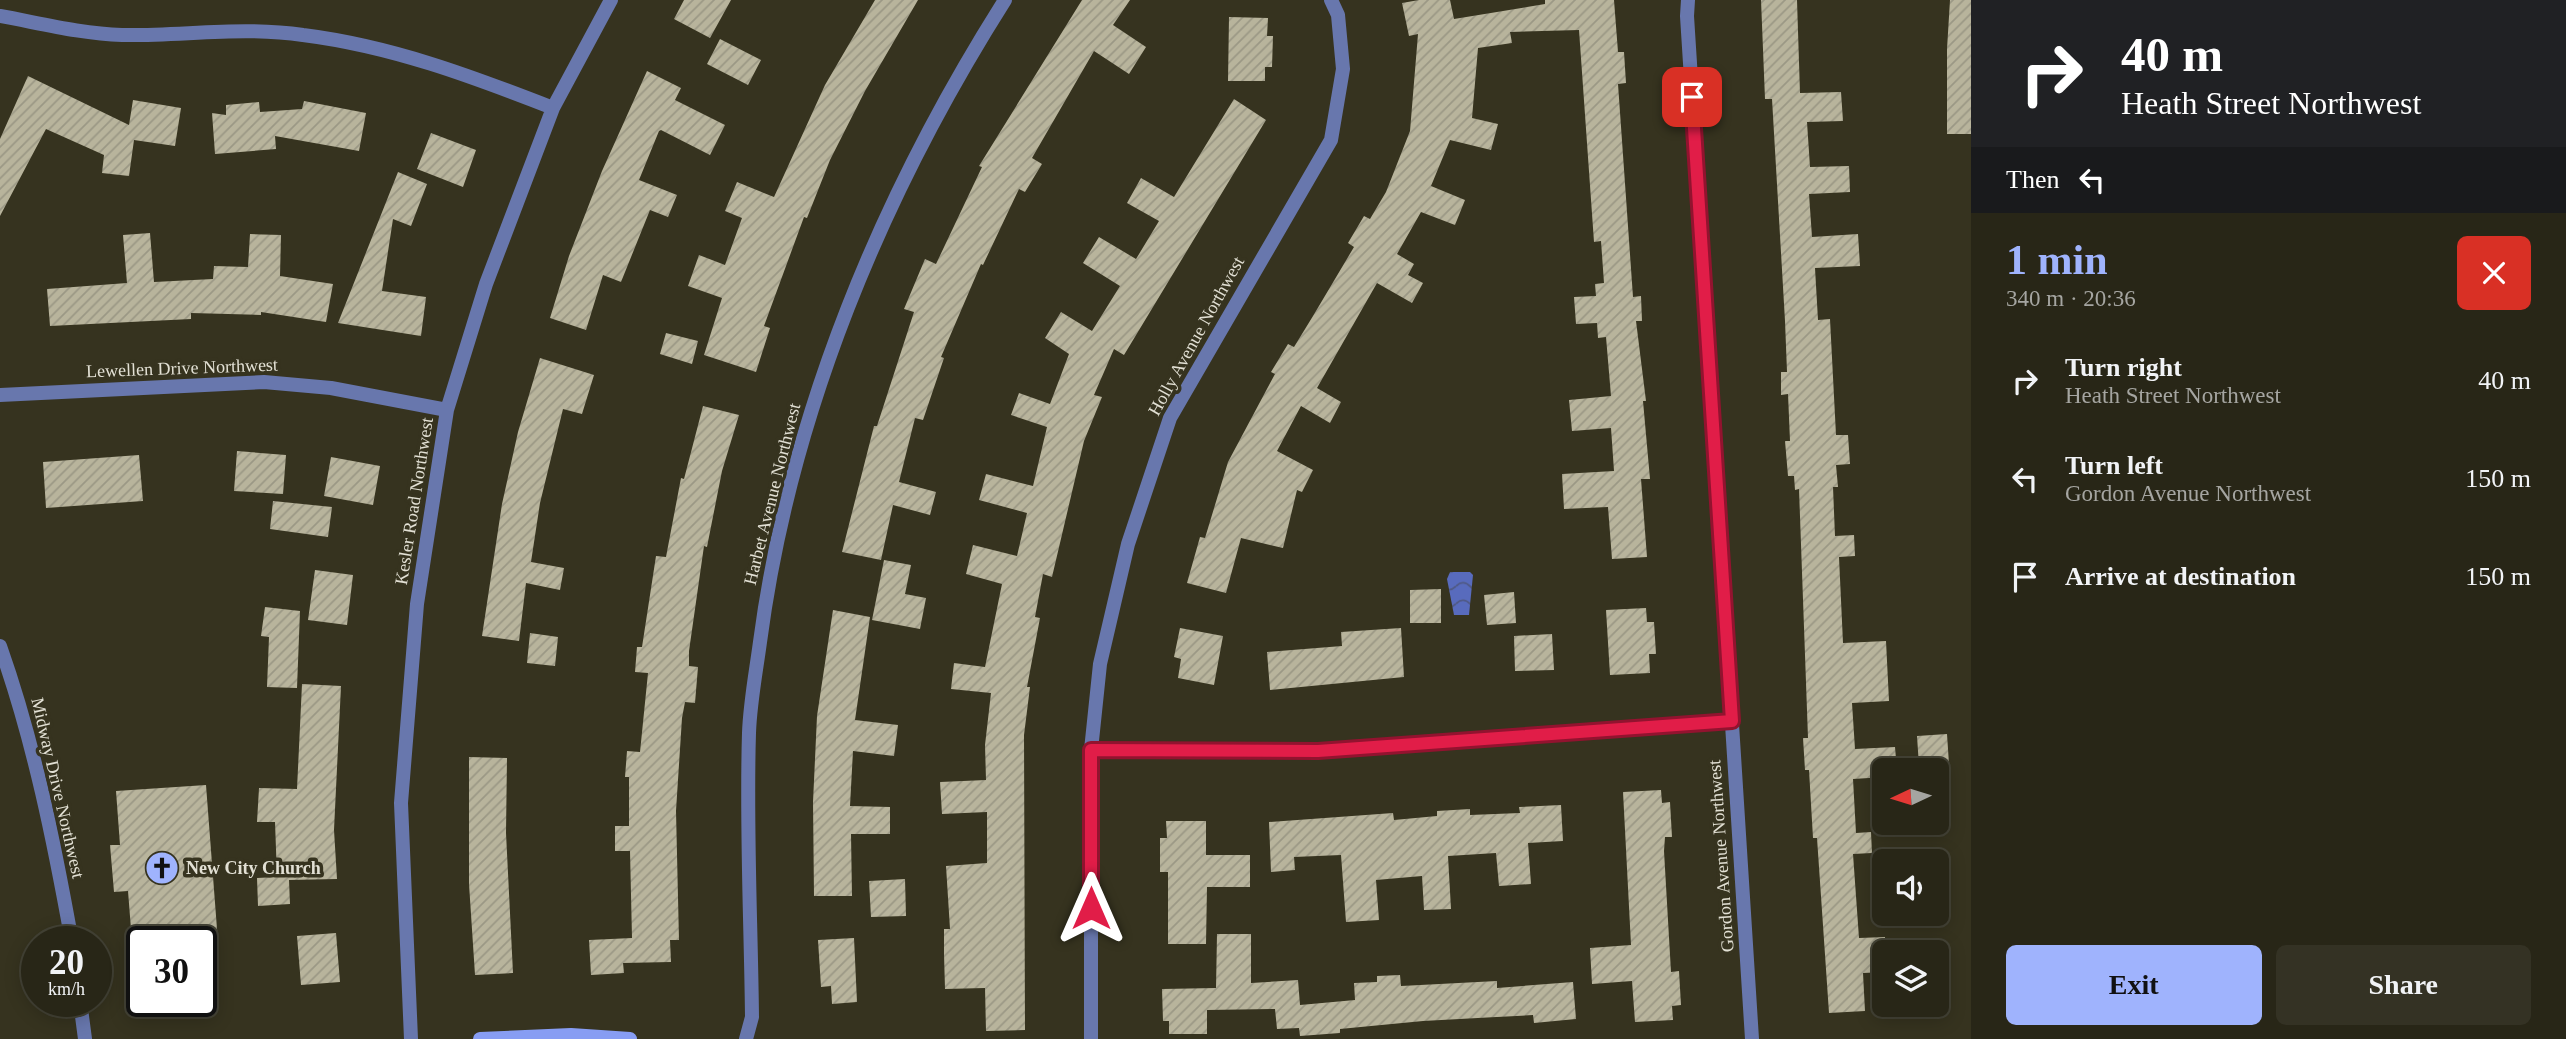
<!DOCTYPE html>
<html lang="en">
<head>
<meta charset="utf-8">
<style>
  :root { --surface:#282617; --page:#343224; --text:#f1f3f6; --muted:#a5a5a1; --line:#444336; --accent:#9fb3fd }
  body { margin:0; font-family:"Times New Roman",serif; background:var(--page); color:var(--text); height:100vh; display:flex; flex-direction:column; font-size:26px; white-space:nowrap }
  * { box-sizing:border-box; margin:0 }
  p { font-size:23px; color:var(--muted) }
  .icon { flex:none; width:38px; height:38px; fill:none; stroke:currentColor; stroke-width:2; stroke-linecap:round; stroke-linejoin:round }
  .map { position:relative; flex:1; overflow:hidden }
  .side { display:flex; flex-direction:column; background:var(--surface); width:595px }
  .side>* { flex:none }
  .hud { background:#202124; color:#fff; overflow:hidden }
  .needle { width:46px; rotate:266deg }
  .tools { position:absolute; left:1872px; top:758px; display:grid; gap:14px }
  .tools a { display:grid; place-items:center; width:77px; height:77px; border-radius:10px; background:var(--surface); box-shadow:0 4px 18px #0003,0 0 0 2px var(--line); font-size:35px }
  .speed { position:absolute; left:21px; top:926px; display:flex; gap:14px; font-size:35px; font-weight:700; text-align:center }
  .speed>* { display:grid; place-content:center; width:91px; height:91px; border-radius:50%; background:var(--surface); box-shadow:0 4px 18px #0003,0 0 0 2px var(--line); line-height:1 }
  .speed small { font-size:18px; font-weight:400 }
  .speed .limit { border:4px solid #111; border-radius:10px; background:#fff; color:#111 }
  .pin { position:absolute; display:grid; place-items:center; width:60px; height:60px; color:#fff; margin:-30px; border-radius:14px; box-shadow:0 4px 10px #0006 }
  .me { position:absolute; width:77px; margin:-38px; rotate:0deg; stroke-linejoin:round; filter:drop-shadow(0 0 5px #0008) }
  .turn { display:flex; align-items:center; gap:24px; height:147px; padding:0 35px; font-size:32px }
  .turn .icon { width:91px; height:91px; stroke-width:2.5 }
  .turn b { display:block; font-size:49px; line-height:60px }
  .then { display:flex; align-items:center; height:66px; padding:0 35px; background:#0003; gap:14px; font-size:26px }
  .round { display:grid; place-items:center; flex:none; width:74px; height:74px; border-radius:10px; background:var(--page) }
  .head { display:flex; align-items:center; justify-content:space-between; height:119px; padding:0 35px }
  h1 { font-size:42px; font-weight:800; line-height:52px; color:var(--accent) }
  .action { display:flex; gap:14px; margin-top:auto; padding:14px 35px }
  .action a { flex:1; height:80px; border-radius:10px; background:var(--accent); color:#111; font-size:28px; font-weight:800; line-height:80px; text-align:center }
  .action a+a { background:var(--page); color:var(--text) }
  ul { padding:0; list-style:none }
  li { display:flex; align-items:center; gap:21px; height:98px; padding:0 35px }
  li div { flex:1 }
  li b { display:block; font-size:26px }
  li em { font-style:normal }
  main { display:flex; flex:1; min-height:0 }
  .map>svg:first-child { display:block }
  .water { fill:url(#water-waves) }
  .building { fill:url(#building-hatch) }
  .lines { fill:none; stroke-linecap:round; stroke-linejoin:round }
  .street { stroke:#6877ad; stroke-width:14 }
  .secondary { stroke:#879df3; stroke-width:14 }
  .route-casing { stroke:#92132f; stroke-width:18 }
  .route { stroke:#e11d48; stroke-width:12 }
  .labels { text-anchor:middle; stroke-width:7; stroke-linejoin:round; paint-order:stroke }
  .street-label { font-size:18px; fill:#e2e0d4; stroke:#36331f }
  .poi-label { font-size:18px; font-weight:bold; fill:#e2e0d4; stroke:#36331f; text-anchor:start }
</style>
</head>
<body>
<main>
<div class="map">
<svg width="1971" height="1039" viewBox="0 0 1971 1039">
  <defs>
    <pattern id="water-waves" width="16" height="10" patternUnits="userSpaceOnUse" patternTransform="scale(1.75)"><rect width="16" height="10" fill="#586bbd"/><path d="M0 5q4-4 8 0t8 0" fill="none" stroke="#4f5985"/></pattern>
    <pattern id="building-hatch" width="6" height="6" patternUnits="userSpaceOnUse" patternTransform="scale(1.75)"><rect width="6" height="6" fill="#b8b49c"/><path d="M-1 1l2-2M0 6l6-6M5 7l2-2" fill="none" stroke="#9b9885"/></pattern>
  </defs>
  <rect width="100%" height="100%" fill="#36331f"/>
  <path class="water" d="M1450,572h20l3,3 -4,40h-15l-7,-36z"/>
  <path class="building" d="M684,0h47l-21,38 -36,-19z
    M875,0h43l-53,91 -35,69 -23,58 -3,-1 -40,109 6,2 -14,44 -52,-17 18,-57 -34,-12 11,-31 26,10 17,-47 -17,-7 12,-29 37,15 51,-112z
    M1082,0h48l-17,25 33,22 -17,27 -35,-23 -62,107 10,6 -17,28 -6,-3 -36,76 -2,-1 -40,93 3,1 -21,62 -8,-2 -16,64 37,10 -6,23 -37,-10 -12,55 -39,-8 32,-126h3l37,-114 -10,-3 21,-50 11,5 46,-97 -3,-1z
    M1419,0h31l4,19 91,-15v-4h69l4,52h6l2,31 -8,1 15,213 8,-1 1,25h-6l10,80h-3l7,78h-9l6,78 -35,2 -4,-52 -44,2 -2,-35 52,-3 -3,-43 -39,3 -3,-31 42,-4 -5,-59 -8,1 -1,-15 -21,1 -2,-27 22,-1 -1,-12 9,-1 -3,-42 -7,1 -15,-212 -69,2 2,11 -34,5 -6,70 26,6 -7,26 -41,-10 -19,46 34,14 -10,25 -34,-13 -24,42 17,10 -6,11 15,8 -11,20 -35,-20 -60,105 24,14 -11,21 -29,-17 -24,45 36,19 -11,22 -5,-2 -14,58 -42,-10 -15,55 -39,-10 13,-46 5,1 23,-76 47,-88 -4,-2 17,-28 6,3 19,-31 41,-69 -6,-4 16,-27 6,3 16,-27 24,-61 8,-97 -9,2 -7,-33z
    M1761,0h36l3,93 41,-1 2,29 -36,1 3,45 39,-1 1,26 -41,2 3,43 46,-3 2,32 -45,2 3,52 12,-1 6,116h12l2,29 -14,1 2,22h-5l2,49 19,-1 1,21 -16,1 4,86 43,-2 3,60 -37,2 3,46 40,-2 2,23h-12v7l-32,2 3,54 15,-1 1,21 -19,1 6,84 26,-1v35l-22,1 2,38 -36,2 -12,-175h-4l-4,-68h-4l-2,-32h5l-9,-249 -4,1 -1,-14h-6l-3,-35h5l-2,-47 -7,1v-23h6l-2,-51 -13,-222h-7z
    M1950,0h21v134h-24v-85z
    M1229,17l39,1 -1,18h6l-1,31h-7v14h-37z
    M720,39l41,21 -13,25 -41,-21z
    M647,71l34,17 -6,12 50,25 -15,30 -49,-25 -2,1 -20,49 38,15 -9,22 -18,-7 -29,72 -18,-7 -17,55 -36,-12 19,-62 33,-85z
    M28,76l101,49 4,-25 48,8 -6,38 -41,-6 -5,36 -27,-3 2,-18 -58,-26 -46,87v-77z
    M1234,99l32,21 -142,235 -10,-6 -20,46 8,2 -18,44 -32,136 -9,-3 -8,43 5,1 -13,69h3l-6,48 1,295 -39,1 -1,-43 -40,1 -1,-35v-25h6l-4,-63 41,-3v-51l-45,2 -2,-32 46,-2 -1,-35 6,-52 -40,-4 3,-26 31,4 17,-83 -36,-10 7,-29 44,11 10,-43 -48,-13 7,-26 47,12 14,-59 -36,-12 8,-22 31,11 19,-50 -24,-16 16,-26 31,19 28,-45 -37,-23 16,-26 37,22 23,-38 -32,-18 14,-25 33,19z
    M304,101l62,12 -7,38 -84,-15 1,13 -61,5 -3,-41 14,2v-10l33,-3 1,10 42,-3z
    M431,133l45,17 -13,37 -46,-18z
    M398,172l29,12 -16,42 -18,-7 -11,72 44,6 -5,39 -83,-13z
    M150,233l4,49 59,-3 1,-13 34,1 2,-33 31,1 -1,41 53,8 -7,38 -65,-10v3l-70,-2v6l-141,7 -3,-37 80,-6 -4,-48z
    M666,333l32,8 -6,23 -32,-10z
    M540,358l54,17 -12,39 -19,-5 -23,94 -9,59 33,6 -4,22 -34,-7 -7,58 -37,-5 20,-132 16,-72z
    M703,406l36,9 -17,56 -15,76 -3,-1 -15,105v15l9,1 -3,36 -10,-1 -3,16 -6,93 3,129h-9l1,22 -48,1 1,10 -33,2 -2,-35 43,-2 -2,-87h-15v-25h14v-49h-4l2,-26 13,1 8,-79 -13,-1 2,-25h5l14,-91 10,1 15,-79 3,1z
    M237,451l49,4 -3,39 -49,-3z
    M139,455l4,46 -97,7 -3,-46z
    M331,457l49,9 -7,39 -49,-9z
    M273,501l59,6 -4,30 -58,-8z
    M884,560l27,5 -6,29 21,4 -6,31 -48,-9z
    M315,570l38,5 -6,50 -39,-5z
    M1441,589v34h-31v-33z
    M1514,592l2,31 -29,2 -3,-30z
    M265,607l35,4 -3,77 -30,-1 2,-50 -8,-1z
    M1646,608l1,14h7l2,32h-7l1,19 -40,2 -4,-65z
    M833,610l37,7 -15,103 43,5 -4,31 -41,-5 -3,55 40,1v27h-39l1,62h-38l-1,-94 4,-86z
    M1180,628l43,8 -9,49 -36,-7 3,-19 -7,-2z
    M1401,628l3,49 -134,13 -3,-38 75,-6 -1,-14z
    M530,633l28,4 -3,29 -28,-3z
    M1552,634l2,36 -39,1 -1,-35z
    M302,684l39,2 -7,144 3,49 -48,1 1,24 -32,2 -1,-28 20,-1 -2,-55h-18l2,-34 38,1z
    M1947,734l2,30 -30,2 -2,-30z
    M469,757l38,1 -1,75 7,140 -38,2 -6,-91z
    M206,785l12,157h-86l-4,-51 -14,1 -4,-47h10l-4,-54z
    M1661,790l1,13 8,-1 2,35h-7l-1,14 7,121 8,-1 2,34 -9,1 1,14 -38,2 -3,-41 -40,3 -2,-36 41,-3 -8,-153z
    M1561,805l2,36 -35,2 3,41 -32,2 -3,-33 -48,3 3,53 -27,1 -2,-34 -46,4 3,40 -33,2 -5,-67 -47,2 1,13 -24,2 -2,-50 124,-9 1,7 43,-4v-5l33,-2v6l50,-2 -1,-6z
    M1166,821h40v34h44v32h-43l-1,57h-38v-72h-8v-34h7z
    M905,879l1,37 -35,1 -2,-36z
    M336,933l4,49 -39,3 -4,-49z
    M1217,934h34v49l47,-3 2,25 55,-5 -1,-17 23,-1v-6l23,-1 1,11 96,-5v7l76,-6 3,37 -42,4 -1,-8 -110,6 -83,8v4l-40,3 -1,-8 -22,1 -2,-20 -68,1v24h-38v-13h-6l-1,-32 54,-1z
    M854,938l3,64 -25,2 -1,-18 -10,1 -3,-47z"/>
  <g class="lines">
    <path class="street" d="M1688,0l-1,16 65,1023
      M0,16c39,7 82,18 122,19 61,1 120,-9 181,0 88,11 168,41 250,73
      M0,395l264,-13 67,6 116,22
      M0,646c34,96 54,196 72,296
      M1091,750l227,1 414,-30
      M80,1001l5,38
      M411,1039l-10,-236 16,-199 30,-194 39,-126 67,-176 58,-108
      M746,1039l6,-22c-1,-94 -6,-190 -3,-284 1,-30 7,-61 11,-91 30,-228 122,-448 245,-642
      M1091,1039v-289l9,-86 28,-120 42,-126 161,-278 12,-71 -5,-54 -7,-15"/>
    <path class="secondary" d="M480,1039l91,-4 59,4"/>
  </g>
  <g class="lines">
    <defs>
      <path id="route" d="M1091,908v-158l227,1 414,-30 -40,-624"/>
    </defs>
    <use href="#route" class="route-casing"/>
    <use href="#route" class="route"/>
  </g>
  <defs>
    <symbol id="church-disc" viewBox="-11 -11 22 22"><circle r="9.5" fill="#9fb3fd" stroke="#36331f"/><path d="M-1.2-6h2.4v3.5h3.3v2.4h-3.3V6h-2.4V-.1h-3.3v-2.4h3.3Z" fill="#111"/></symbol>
  </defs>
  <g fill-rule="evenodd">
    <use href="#church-disc" x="143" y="849" width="38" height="38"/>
  </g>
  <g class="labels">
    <g class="street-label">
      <text transform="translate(1196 336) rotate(-61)" y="6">Holly Avenue Northwest</text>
      <text transform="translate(182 368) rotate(-2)" y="6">Lewellen Drive Northwest</text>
      <text transform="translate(772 494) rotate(-76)" y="6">Harbet Avenue Northwest</text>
      <text transform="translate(414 501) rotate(-81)" y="6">Kesler Road Northwest</text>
      <text transform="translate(58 788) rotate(77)" y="6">Midway Drive Northwest</text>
      <text transform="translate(1721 856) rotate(-94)" y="6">Gordon Avenue Northwest</text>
    </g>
    <g class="poi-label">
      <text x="186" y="874">New City Church</text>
    </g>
  </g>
</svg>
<div class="tools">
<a><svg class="needle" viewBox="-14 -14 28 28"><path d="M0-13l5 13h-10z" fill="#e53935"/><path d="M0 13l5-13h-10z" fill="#a5a5a1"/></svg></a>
<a><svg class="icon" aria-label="sound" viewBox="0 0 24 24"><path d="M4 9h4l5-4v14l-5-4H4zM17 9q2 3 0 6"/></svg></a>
<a><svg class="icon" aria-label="layers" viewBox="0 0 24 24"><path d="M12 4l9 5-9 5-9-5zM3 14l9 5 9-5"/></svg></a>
</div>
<div class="speed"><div>20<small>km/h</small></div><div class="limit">30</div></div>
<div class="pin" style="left:1692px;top:97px;background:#d93025"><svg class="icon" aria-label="arrive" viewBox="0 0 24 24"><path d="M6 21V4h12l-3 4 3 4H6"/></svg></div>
<svg class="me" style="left:1091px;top:908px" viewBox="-20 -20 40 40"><path d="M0-17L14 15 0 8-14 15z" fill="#e11d48" stroke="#fff" stroke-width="4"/></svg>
</div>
<section class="side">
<div class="hud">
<div class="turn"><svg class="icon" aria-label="right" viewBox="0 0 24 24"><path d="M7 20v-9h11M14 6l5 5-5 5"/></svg><div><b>40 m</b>Heath Street Northwest</div></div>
<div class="then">Then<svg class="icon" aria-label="left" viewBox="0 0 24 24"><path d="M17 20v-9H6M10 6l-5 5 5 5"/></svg></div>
</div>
<div class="head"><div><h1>1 min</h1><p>340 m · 20:36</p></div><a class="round" style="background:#d93025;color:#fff"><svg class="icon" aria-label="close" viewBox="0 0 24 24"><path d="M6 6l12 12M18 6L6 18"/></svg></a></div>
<ul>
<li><svg class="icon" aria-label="right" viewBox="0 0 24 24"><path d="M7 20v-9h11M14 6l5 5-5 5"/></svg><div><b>Turn right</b><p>Heath Street Northwest</p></div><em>40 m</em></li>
<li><svg class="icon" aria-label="left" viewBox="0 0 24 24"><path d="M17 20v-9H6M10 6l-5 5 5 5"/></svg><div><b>Turn left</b><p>Gordon Avenue Northwest</p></div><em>150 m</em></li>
<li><svg class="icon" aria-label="arrive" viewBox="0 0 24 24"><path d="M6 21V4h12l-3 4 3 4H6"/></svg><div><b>Arrive at destination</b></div><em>150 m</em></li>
</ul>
<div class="action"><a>Exit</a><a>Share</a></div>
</section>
</main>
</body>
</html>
